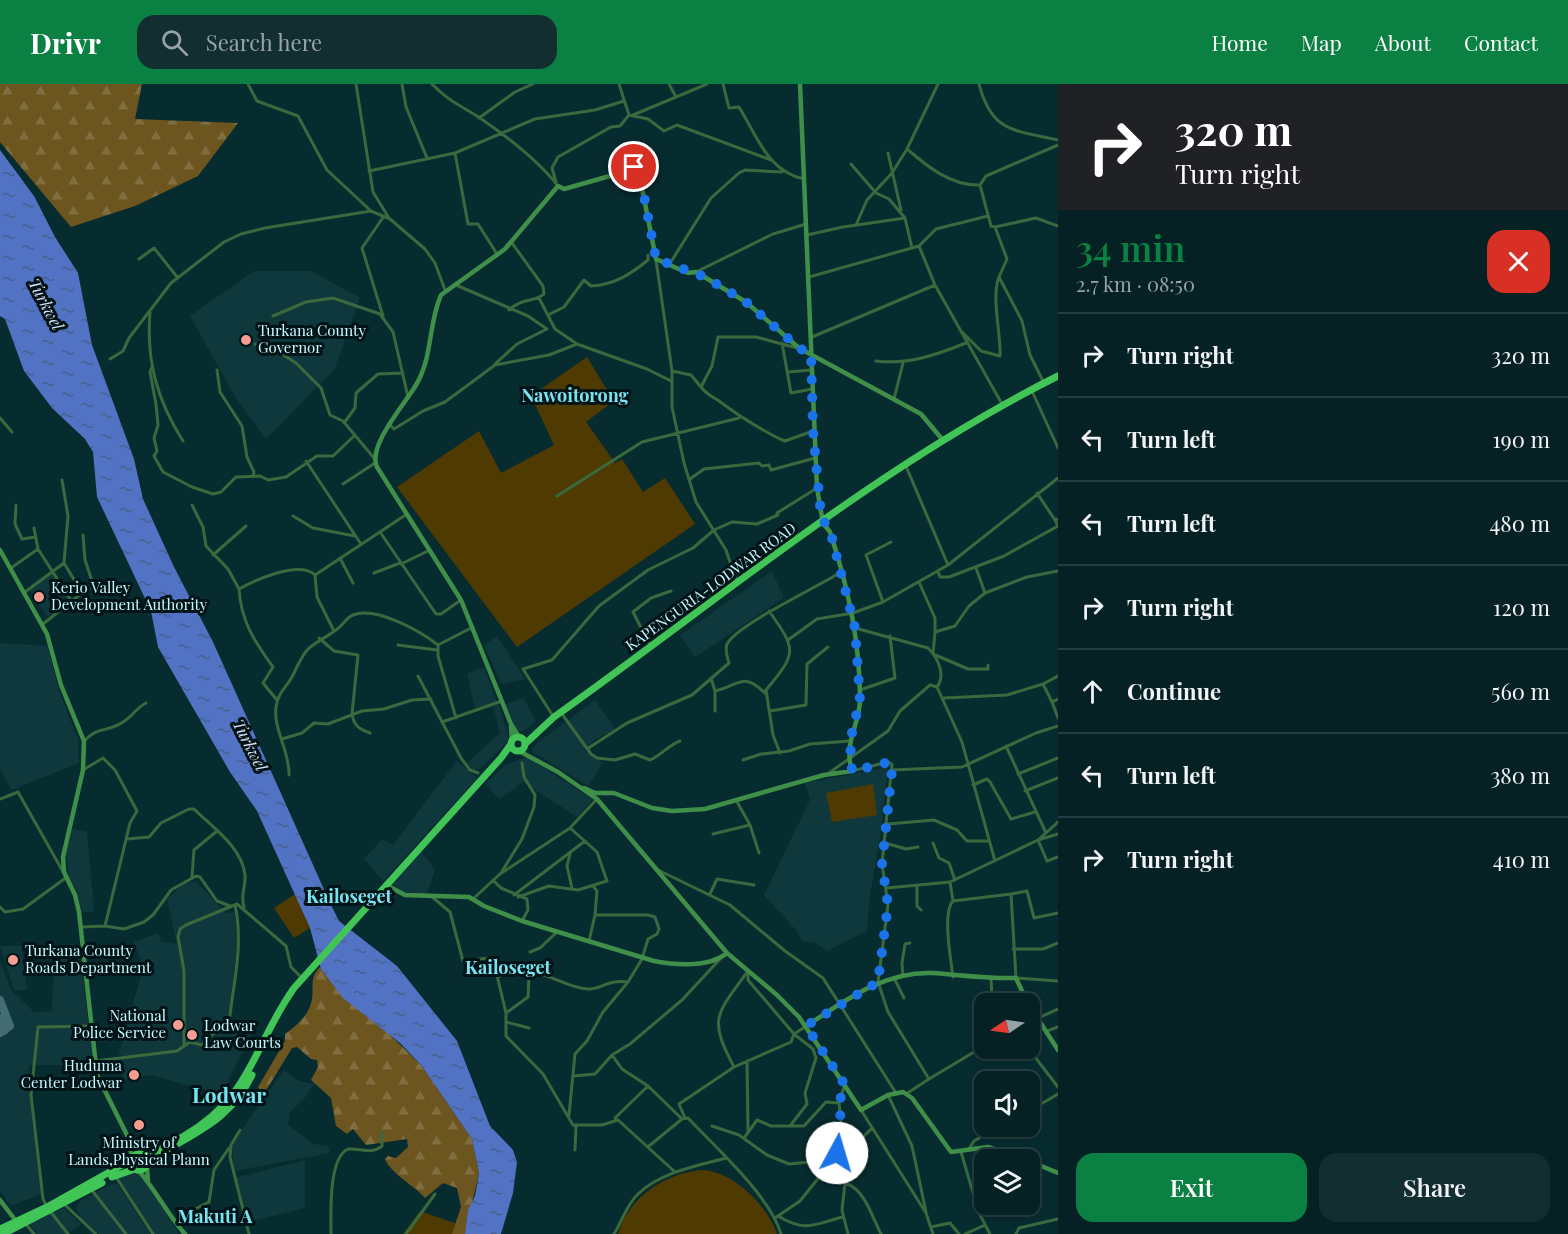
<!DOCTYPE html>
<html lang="en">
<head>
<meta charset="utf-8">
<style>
  :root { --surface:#052124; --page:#132e31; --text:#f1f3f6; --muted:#97a3a6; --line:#263e41; --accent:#0b8043 }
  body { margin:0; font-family:"Playfair Display",serif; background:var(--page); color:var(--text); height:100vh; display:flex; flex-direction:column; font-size:22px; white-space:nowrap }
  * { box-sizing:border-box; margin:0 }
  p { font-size:20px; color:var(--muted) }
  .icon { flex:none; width:33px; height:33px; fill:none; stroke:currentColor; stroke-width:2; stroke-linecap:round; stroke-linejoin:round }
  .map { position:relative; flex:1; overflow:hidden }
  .sheet { display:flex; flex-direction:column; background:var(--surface); width:510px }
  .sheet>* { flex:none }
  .banner { background:#202124; color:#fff; overflow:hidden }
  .needle { width:39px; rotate:257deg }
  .fabs { position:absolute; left:974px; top:909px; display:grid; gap:12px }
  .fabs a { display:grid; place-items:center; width:66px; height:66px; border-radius:12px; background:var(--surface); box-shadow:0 3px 9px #0003,0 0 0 2px var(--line); font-size:30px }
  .pin { position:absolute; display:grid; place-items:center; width:51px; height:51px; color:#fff; margin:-26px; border:3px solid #fff; border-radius:50%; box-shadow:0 2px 6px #0007 }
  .me { position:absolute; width:66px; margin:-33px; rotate:6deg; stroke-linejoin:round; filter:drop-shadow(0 0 4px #0008) }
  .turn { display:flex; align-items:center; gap:21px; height:126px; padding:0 18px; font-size:27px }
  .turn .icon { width:78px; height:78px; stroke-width:2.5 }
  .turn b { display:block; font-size:42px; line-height:51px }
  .round { display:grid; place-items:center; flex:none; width:63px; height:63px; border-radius:18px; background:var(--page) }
  .head { display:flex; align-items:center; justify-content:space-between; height:102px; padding:0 18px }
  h1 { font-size:36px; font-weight:600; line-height:45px; color:var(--accent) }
  .button { display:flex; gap:12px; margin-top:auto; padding:12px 18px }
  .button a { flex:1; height:69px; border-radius:18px; background:var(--accent); color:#fff; font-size:24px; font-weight:600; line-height:69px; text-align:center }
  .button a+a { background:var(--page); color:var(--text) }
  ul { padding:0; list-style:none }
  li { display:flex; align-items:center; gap:18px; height:84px; padding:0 18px; border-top:2px solid var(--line) }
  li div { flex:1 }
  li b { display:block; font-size:22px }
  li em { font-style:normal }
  header { display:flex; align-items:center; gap:36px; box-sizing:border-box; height:84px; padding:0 30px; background:var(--accent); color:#fff }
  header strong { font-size:28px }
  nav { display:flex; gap:33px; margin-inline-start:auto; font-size:21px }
  .search { width:420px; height:54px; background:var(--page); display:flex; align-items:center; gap:15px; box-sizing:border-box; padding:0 21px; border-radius:18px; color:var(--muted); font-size:22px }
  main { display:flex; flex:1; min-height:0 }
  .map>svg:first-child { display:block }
  .built { fill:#0f383c }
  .green { fill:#4f3a02 }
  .forest { fill:url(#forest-firs) }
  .water { fill:url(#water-ripples) }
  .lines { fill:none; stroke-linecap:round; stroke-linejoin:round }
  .taxiway { stroke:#446d72; stroke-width:8 }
  .street { stroke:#3a693e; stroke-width:3 }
  .secondary { stroke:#408f49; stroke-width:4.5 }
  .highway { stroke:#42c557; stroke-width:7 }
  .route { stroke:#1a73e8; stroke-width:10; stroke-dasharray:0 18 }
  .poi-dot { fill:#f59c93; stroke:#001316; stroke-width:2 }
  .labels { text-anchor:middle; stroke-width:6; stroke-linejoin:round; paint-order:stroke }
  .poi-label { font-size:15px; fill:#c8f9ff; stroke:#001316; text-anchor:start }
  .street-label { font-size:15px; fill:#c8f9ff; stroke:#001316 }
  .water-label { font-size:16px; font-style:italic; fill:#dae4fa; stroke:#001316 }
  .quarter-label { font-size:18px; font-weight:bold; fill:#79e4f1; stroke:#001316 }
  .district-label { font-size:21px; font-weight:bold; fill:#79e4f1; stroke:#001316 }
</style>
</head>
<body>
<header>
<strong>Drivr</strong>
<div class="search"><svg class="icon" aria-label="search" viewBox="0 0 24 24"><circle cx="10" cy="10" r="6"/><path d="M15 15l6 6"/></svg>Search here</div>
<nav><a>Home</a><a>Map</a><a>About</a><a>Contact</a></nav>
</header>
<main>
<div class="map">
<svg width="1058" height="1150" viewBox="0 0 1058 1150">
  <defs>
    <pattern id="forest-firs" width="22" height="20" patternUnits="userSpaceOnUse" patternTransform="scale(1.5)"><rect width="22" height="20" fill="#6c551e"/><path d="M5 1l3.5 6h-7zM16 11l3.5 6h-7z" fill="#806e40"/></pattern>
    <pattern id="water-ripples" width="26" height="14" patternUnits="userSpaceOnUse" patternTransform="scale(1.5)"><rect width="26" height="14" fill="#5272c3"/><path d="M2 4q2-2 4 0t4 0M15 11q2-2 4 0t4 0" fill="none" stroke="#48608d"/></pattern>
  </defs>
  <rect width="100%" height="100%" fill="#072c30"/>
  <path class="built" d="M254,187h57l49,27 -26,72 -68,69 -32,-44 -44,-79z
    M772,487l12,27 -89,59 -15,-22z
    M52,489l18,28 -22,16 -19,-27z
    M497,552l28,43 -24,5 -17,-39z
    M0,559l47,3 13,47 18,46 1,24 -67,27 -12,-20z
    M484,583l13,35 -22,7 -8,-35z
    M524,614l12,24 -13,9h-6l-11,-27z
    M595,616l20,29 -17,9 -15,12 20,13 -15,23 -57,-35 6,-8z
    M499,620l10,36 -29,29h-8l-5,-6 33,-30 -7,-27z
    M527,673l66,42 -16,18 -54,-35 -23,17 -15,-15 20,-19z
    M457,677l20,17 -94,103 -19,-22 18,-20 11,6z
    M888,683l-7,64 -12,71 -2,29 -40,20 -11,-8 -14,-2 -6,-11 -32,-35 44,-91 2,-5 -5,-16z
    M72,745l15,3 7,78 -2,2h-10l-5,-20 -8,-16 -3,-21z
    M420,766l15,20 -8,24 -28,-2 -11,-7z
    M196,797l30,32 8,-1 4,27 -10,86 23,8 -28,59 -8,1 -64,-18 -28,5 -4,-27 24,-85 -9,-26 24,-9 3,9 16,2 -10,-45 17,-15z
    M0,862h21l6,44h-13z
    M54,869l27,5 12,107h-64l-1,18 13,111 -30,12 -11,-15v-231l11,30 23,22 50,-2 -32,1z
    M284,986l15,11 15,3 -10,15 -14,13 -2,13 25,19 15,2 2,7 -96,18 -2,-24 5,-11z
    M305,1076v48l-53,13 -4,6 -13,-49z
    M134,1083l12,14 33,53h-25l-37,-58z
    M114,1099l4,1 32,50h-23l-29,-37 -2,-5z
    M93,1110l3,3 29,37h-26l-18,-16 -5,-10 3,-6z
    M64,1124l17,16 -14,10h-30l-7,-9 1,-5z"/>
  <path class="green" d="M587,273l27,44 -28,21 29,41 7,-4 21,33 22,-14 30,46 -178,123 -120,-160 82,-56 22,42 53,-28 -23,-49z
    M873,700l4,31 -45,7 -6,-29z
    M295,810l15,34 -16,10 -20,-30z
    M701,1086c31,0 67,36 76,64h-159c11,-37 46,-60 83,-64z
    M420,1127l43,15 -2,8h-58z"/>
  <path class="forest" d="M0,0h142l-7,35 103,4 -40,53 -63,30 -64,21 -71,-85z
    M320,883l101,98 51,74 7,34 -14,61h-13l9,-27 -4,-19 -14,-5 -18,15c-11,-13 -34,-24 -40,-39l3,-3 8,2 12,-11 -1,-8 -41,6 -13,-16 -6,5 -11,-8 -5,-28 -20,-18 7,-13 -1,-7 -6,-1 -14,-12 -5,1 -30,49 -4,-10 27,-46v-7c12,-9 24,-18 27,-35 2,-13 -3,-21 8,-32z"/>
  <path class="water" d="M0,66l34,46 21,41 23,36 14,72 42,114 9,40 31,68 39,75 118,263 8,16 58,45 60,75 33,85 23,24 4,12 -4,31 -12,41h-36l3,-24 7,-14 4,-23 -7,-34 -51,-74 -21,-22 -57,-45 -22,-29 -11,-41 -53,-117 -27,-39 -72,-125 -7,-36 -54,-114 -4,-45 -8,-13 -33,-31 -28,-37 -19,-52 -5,-3z"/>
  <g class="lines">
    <path class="taxiway" d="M0,916l10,26 -10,7
      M0,934l4,13"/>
    <path class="street" d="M248,0l9,17 41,15 29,54 44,41 19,8 35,30 10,14 10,27
      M356,0l17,108 16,26
      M402,0l4,23 21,51
      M432,0c14,15 27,21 45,32 28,19 60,43 81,70
      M619,0l10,31 19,4 16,12 13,-6 94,35
      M669,0l7,13
      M723,0l6,24 10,-1c18,29 29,65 65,72
      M979,0c13,49 35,46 79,56
      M633,31l74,-31
      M479,34l36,-26 18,-8
      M907,65c21,18 44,37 73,36
      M455,69l13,71h10l19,30
      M888,69l13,57
      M851,80l25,29 13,6 16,19
      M369,87l86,-18 80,-34 60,-9 29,-9
      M556,98l-4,-14 6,-11 53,-30 9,-1 9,-11
      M856,141l11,-25 25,-27 15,-24 31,-65
      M995,143l41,-9 22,8
      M807,151l36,-8 62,-9 7,30
      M139,175l15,-11 24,30
      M656,176l16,111v36l12,56 12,39 30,48 11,33
      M669,181l42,-67 28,-25 6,-3 37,2
      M696,188l77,-38 33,-10
      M809,193l110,-31 17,-17 52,-13
      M456,201l72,31 19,13 -30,15 -22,20
      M935,201l67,119
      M539,214l16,31 22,15
      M509,226c12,-12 27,-8 35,-16l-1,-8 -31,-43
      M150,228c-4,49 7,88 33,129
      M548,231l16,-8 20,-27 7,6c23,-1 40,-12 57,-26v-5
      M273,232l33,-14 27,-4 47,16 13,18 15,65
      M383,232l-21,-68 22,-32
      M960,246l21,21 19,5c1,-23 -9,-60 -1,-79
      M812,253l123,-52 -16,-39
      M782,259l9,50 21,-4
      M255,260l24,8 17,11 25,25 9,27 13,6 31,37
      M110,275l13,-8 6,-13 42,-55 53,-41 17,-8 24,-6 106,-17
      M876,277c32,4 60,-6 90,-18
      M152,283l-2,5 6,32 2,21 -4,13 3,13 -3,5 9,16 29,15 21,7 8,-2 15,-15 24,-1 8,4 18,-3 31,-21h16l21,-20
      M217,286l3,22 22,34 5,31 7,15 -1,4
      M672,287l19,4 10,12 11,-21 6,-29h38l41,11
      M788,288l23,-2
      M1044,299l-14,-28 -8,-34 -23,-44 8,-18 -12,-32 -4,-1 -11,-41 6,-9 72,-31
      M701,303c6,8 11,9 18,14 20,15 39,27 61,38l5,2 28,-10
      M1032,307l26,57
      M894,315l9,-36
      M0,334l12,14
      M344,339l11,-15 1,-15 22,-19 25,-1
      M390,341l4,4 29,-18 22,-9 50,-37 54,-10 28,-11 70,25 24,12
      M306,377l55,83
      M905,380l43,101
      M690,395l14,-10 55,-6 3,3 7,-1 2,5 44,-12
      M343,400l32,-21
      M1037,409l18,27 3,-1
      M557,412l85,-54 97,-24
      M16,421l-1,19 7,15 14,-2
      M192,421l11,22 3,19 22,23 11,20
      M293,432l20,12 42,8
      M34,444l4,21 34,53
      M380,448l56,82h5l20,-14
      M83,451l2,25 7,21 -6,8
      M213,471l33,-29
      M340,474l13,25
      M401,480l29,-14
      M11,484l27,-19
      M976,484l9,25 42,-16 31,-6
      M938,488l2,5h9l55,-21 54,-30 -3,-6
      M374,489l26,-10
      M919,498l16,36v14
      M25,508l39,-29
      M82,509l4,-4 30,-3
      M985,509l-16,13 -14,20 -20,6 -2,22 35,15h20v-4
      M883,518l65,-37 110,-87
      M769,527c28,39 28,42 -3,79l7,45 7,18
      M43,540l39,-31 -18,-30 4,-47 -6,-36
      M855,544l73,20c10,10 18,27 9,39l25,55 33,119
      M334,547l-17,-34 -2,-22 92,-61
      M319,554l15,13 24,4 -6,59c2,12 7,15 18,19
      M788,556l29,-21 36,-6 30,-11 -17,-47 25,-13
      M398,561l39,5
      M438,561v11l18,62
      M650,561l-17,-33 18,-14 20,-7
      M418,592l43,82 9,12 8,3
      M711,594l4,13v20
      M1043,600l15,-8
      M860,606l35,-12 -5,-42
      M715,607c25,-6 28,-20 51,3
      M944,614l63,-3 36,-11 9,18 6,-3
      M277,616l-14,-17 10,-16c-18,-25 -32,-45 -34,-78 16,-9 60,-29 76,-14
      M1052,618l6,16
      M770,627l36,-6 1,-41 21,-17
      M562,630l29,40 6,4 18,2 20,-6 15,6c12,-5 17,-14 30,-19
      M553,632l-30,-47 29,-9 47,-54 49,-36 45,-22 21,-18 18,-8 25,2 21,-9 -1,-2 40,-25
      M442,638l60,-21
      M282,655l20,-6 12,-10 14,1 34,-13 22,-2 28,-9 19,-1
      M84,657c16,-16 23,-8 39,-19 9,-5 13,-14 23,-19
      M1006,662l40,87
      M587,665l40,-26 65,-28 37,-32c-2,-6 -4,-13 -2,-19 11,-20 91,-57 114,-72
      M743,676l18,-6 28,-3 21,-7 40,-3
      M892,686l70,-3 74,-34 22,-7
      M852,687l36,-9 4,2 -10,100 6,41 -10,77 10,30 41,67 -23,15
      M829,689l59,-42 12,-20 30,-26 7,2
      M1018,690l40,-16
      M289,691c1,-23 -16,-46 -13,-68 2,-15 11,-20 17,-32 16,-34 15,-25 43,-45 6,-4 10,-12 17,-15 23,-9 67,16 85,30l35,-18
      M973,701l14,-6 3,3 21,37 24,-7
      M1025,707l33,-13
      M0,715l18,-7 44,78
      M736,716l14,25 9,28
      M888,740l46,-4 23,10 10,11h21
      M713,750l37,-9
      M1058,750l-20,6 9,21 11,-4
      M127,755l22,-2 12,-14 28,-14h5c19,19 48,38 51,66 1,12 -5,20 -1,32
      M885,759l21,6 12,-2
      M933,759l6,15 10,5 6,17
      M570,770l-3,12 5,22
      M658,786l72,35 55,46 38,27 73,115
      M501,789l21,-34 12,-32 1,-12 -11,-18 -2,-14
      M192,793l2,-27 23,-19
      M493,796l8,8 26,11 1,11 -6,11
      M917,802v20l4,4
      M887,804l63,-6
      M710,810l7,-15 37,6
      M1011,810l16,-3 7,27 24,-5
      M514,811l71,-54
      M431,812l19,16 13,49 26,-3 5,5 12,50v23l37,38 30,51h29l16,-5 57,52
      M518,813l31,-11 29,4 29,-9 -10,-29 -27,-24
      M474,814l26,-24 70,-46 27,-29
      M953,817l58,-7 5,84 42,3
      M0,823l5,5 18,-3 44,-32
      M105,842l19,3 20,-7 9,-7 18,-25 25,-14 4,1 17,24 13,5
      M82,843l23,-1 25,-103 7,-12 -22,-41 -12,-12 -20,12
      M589,857l6,-26 2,-24 -4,-5
      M1013,865h30l15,-6
      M530,868l10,-4 17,-16
      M529,889c20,-1 37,15 59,16 12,1 20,-10 40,-7
      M903,892l-1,-13 3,-19 5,-1
      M498,893l21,-10 10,6 -1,24 -22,16
      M953,893c-2,-16 -11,-65 0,-76l-3,-19 88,-42 20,-18
      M894,894l10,20
      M991,895l1,18
      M1038,934l20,-9
      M506,938l23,6
      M1047,947l11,-4
      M184,962v-75l-6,-34 2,-8 6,-4 51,-21 49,42 5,21 11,11
      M1028,964l30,39
      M612,971l10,14 26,17 34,33
      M96,977l81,-10 13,-9 12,3 17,-17 10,-4c4,-41 15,-78 6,-119
      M747,977l1,70
      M734,983c-26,-49 -18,-52 14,-96v9l46,54 11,-7
      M574,992l21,-2 17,-19 18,-11 52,-44 40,-43
      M929,995l55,-33
      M888,1011l24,51 14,66
      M861,1026l65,103 7,21
      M1029,1027l29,-17
      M569,1031l6,-61 12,-13 16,-29 25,-30 14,-23 6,-20 9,-5 2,-5 -4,-12 -7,-2h-53
      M615,1034l33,-32
      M685,1034l-6,-14 55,-37 57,-25 3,-8 19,15 3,9 -11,35 2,11 -17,22
      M712,1042l27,9 28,20 22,9 21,-2 25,-9 4,4
      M240,1046l-9,15 -1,12 19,77
      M744,1054l13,-18 14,6h33l22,-24 13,1 5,-16
      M649,1062l33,-27 6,-1c28,30 82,78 93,116
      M969,1065l5,-8 25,-15
      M575,1066l1,-24
      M961,1068l18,61 11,21
      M835,1069l6,-31 -2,-19
      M839,1073l6,26 -3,27 6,24
      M116,1093l37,57
      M845,1099c20,6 27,34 36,51
      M91,1105l35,45
      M64,1120l32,30
      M47,1123l-4,-8 -12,-104 7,-68 53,-1
      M50,1127l18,23
      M778,1132c28,17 36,8 65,1
      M775,1134l25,-17 33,-41 21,-14 18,-18
      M25,1139l9,11
      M178,1142l15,-16 16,-8 5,-32 15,-22
      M931,1143l19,-4 9,11
      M331,1150c0,-19 -3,-76 17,-85 12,-1 23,6 34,-3v-14
      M406,1150l29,-40
      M614,1150c8,-13 13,-30 24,-40 23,-22 58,-28 88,-36
      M965,1150l20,-9
      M1016,1150l3,-6 39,-9"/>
    <path class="secondary" d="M0,466l47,84 14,51 23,56 -1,29 -20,87 1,15 11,23 4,17 18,163 30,60 5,22
      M511,643l1,13
      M519,653l-8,-13 -50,-124 -84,-133c-10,-21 28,-63 39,-82 17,-28 12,-61 25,-90l64,-46 53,-63 6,3 74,-21 18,91 32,14 8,-1 50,30 53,46 122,66 21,25
      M519,667l39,21 39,27 130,154 50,42 22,22 62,93 27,-15 15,-3 9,6 39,54 37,-5 38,13
      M584,704l11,5h19l38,15 20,3 33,-2 119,-34 28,-4c-9,-29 8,-46 8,-72 0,-57 -12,-113 -30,-167l-7,-9 -6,-35 -17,-404
      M386,801l19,10 64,2 15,9 38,15 132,40c21,4 55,7 73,-8
      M1029,921l29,45
      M806,942c39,-25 77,-55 127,-53 27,2 55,6 83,5l12,26
      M131,1060l9,10
      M1029,1077l29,12
      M147,1082l1,15
      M138,1086c18,20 29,44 47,64
      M0,1116l16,21"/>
    <path class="highway" d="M511 660a7 7 0 1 1 14 0a7 7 0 1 1-14 0Z
      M525,660l29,-27c165,-117 322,-250 504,-341
      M131 1078a8 8 0 1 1 16 0a8 8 0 1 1-16 0Z
      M142,1070c16,-3 28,-10 42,-18 68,-39 69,-90 110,-148l207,-230 10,-14
      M147,1079c42,-30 80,-37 105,-88
      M112,1093l23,-8
      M0,1145l47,-22 84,-47
      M3,1150l99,-51"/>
  </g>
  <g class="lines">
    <path class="route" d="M634,83l5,3 17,89 49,18 41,25 53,46 12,6 2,77 8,84 11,23 23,90 5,72 -10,41 2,30 38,-9 2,8 -10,94 6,41 -10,77 -72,44 39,59 -6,18 2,19 -4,31"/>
  </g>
  <g class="poi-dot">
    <circle cx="246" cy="256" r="6"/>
    <circle cx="39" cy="513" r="6"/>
    <circle cx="13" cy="876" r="6"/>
    <circle cx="178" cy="941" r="6"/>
    <circle cx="192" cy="951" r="6"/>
    <circle cx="134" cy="991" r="6"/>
    <circle cx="139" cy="1041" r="6"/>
  </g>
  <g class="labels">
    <g class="poi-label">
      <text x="258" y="252">Turkana County<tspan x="258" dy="17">Governor</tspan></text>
      <text x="51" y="509">Kerio Valley<tspan x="51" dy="17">Development Authority</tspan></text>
      <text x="25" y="872">Turkana County<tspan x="25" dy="17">Roads Department</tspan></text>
      <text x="166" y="937" text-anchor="end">National<tspan x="166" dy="17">Police Service</tspan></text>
      <text x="204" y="947">Lodwar<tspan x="204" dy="17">Law Courts</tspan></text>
      <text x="122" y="987" text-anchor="end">Huduma<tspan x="122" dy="17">Center Lodwar</tspan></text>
      <text x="139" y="1064" text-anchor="middle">Ministry of<tspan x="139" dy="17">Lands,Physical Plann</tspan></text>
    </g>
    <g class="street-label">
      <text transform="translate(711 503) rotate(-36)" y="5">KAPENGURIA-LODWAR ROAD</text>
    </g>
    <g class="water-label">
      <text transform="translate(46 220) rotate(62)" y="6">Turkwel</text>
      <text transform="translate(250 661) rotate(63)" y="6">Turkwel</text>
    </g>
    <g class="quarter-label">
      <text x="575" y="318">Nawoitorong</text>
      <text x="349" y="819">Kailoseget</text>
      <text x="508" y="890">Kailoseget</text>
      <text x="215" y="1139">Makuti A</text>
    </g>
    <g class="district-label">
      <text x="229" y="1019">Lodwar</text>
    </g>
  </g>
</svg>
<div class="fabs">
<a><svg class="needle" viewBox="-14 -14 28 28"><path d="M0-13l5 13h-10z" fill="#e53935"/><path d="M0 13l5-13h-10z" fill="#97a3a6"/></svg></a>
<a><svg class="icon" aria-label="sound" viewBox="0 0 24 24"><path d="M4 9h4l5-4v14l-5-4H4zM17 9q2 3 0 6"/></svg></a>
<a><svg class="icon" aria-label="layers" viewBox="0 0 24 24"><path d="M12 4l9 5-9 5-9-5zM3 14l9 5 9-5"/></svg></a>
</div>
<div class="pin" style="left:634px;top:83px;background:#d93025"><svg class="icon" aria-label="arrive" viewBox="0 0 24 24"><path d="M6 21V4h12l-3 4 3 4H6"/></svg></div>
<svg class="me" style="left:837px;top:1069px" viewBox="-20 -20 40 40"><circle r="19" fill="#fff"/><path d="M0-13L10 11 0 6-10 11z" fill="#1a73e8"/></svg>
</div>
<section class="sheet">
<div class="banner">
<div class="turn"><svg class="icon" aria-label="right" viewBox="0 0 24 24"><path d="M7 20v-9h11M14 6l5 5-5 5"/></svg><div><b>320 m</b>Turn right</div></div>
</div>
<div class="head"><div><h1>34 min</h1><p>2.7 km · 08:50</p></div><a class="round" style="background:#d93025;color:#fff"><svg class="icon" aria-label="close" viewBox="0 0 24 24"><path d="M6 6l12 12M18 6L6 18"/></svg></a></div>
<ul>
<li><svg class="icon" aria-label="right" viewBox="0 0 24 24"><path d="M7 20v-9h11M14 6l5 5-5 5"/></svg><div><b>Turn right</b></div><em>320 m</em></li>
<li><svg class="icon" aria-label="left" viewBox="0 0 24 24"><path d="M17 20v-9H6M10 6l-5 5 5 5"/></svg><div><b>Turn left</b></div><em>190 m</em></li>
<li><svg class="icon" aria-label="left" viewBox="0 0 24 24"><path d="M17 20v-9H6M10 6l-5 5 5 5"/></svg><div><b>Turn left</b></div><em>480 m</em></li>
<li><svg class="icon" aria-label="right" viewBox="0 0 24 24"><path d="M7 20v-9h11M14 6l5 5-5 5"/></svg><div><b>Turn right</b></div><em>120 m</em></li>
<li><svg class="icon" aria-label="ahead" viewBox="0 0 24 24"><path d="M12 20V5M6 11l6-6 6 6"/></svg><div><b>Continue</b></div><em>560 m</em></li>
<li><svg class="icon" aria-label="left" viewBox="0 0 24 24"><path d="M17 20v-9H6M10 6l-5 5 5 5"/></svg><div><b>Turn left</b></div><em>380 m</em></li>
<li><svg class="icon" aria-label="right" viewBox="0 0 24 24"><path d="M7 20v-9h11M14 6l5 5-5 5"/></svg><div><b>Turn right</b></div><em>410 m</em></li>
</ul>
<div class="button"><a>Exit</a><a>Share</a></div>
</section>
</main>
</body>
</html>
